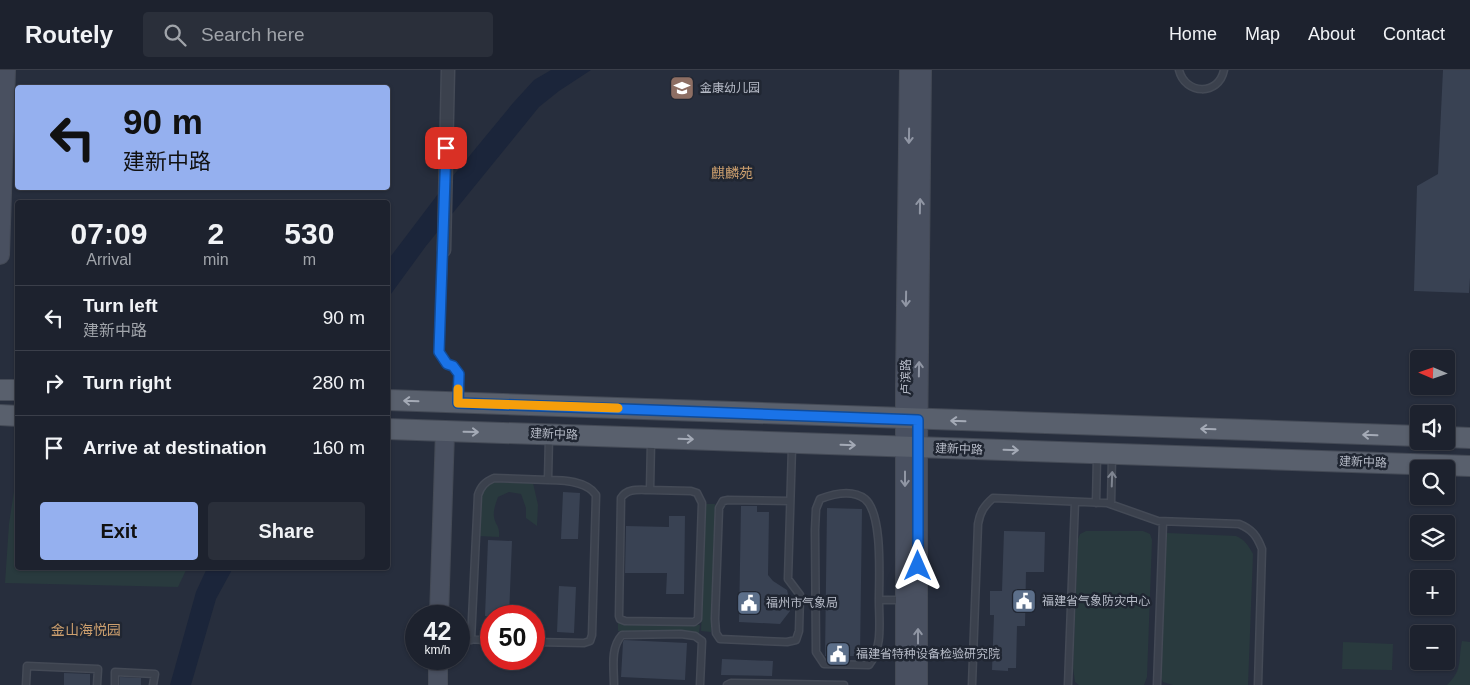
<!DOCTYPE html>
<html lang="en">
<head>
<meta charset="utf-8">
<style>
  :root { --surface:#1d222e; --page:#2a2f3a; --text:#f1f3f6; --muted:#a0a4aa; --line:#3b3f4a; --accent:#95b0ef }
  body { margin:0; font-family:Helvetica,"Noto Sans SC",sans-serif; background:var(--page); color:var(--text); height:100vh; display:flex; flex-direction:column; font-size:19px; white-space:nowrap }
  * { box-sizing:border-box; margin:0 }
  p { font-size:16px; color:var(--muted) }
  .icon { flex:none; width:28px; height:28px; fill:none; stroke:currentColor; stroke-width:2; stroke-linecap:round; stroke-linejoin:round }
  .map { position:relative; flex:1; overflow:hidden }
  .sheet { position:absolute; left:15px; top:130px; width:375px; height:370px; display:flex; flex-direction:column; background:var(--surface); border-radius:5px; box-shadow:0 1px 4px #0004,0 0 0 1px var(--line) }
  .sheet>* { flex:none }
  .hud { position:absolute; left:15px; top:15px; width:375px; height:105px; border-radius:5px; box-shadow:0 1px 4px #0004,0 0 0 1px var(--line); background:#95b0ef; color:#111; overflow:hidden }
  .needle { width:32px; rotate:272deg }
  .fabs { position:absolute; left:1410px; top:280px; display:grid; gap:10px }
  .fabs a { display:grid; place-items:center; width:45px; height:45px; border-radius:5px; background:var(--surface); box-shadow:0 1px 4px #0004,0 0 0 1px var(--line); font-size:25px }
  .speed { position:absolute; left:405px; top:535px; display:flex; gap:10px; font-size:25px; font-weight:700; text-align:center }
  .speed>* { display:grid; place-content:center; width:65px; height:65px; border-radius:50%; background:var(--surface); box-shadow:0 1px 4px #0004,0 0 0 1px var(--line); line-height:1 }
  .speed small { font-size:12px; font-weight:400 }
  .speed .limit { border:8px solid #d22; background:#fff; color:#111 }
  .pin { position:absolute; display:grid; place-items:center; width:42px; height:42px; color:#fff; margin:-21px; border-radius:10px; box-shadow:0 2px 8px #0006 }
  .me { position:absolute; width:55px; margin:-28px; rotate:0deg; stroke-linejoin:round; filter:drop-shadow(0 0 4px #0008) }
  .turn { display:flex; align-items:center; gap:18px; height:105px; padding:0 25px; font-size:22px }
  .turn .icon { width:65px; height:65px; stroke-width:2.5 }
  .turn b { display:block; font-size:35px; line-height:42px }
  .eta { display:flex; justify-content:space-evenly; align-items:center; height:85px; text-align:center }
  .eta b { font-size:30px; font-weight:800; line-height:35px }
  .primary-button { display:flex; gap:10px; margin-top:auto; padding:10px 25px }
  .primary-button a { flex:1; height:58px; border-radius:5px; background:var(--accent); color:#111; font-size:20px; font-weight:800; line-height:58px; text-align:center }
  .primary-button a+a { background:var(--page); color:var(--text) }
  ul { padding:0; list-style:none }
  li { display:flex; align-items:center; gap:15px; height:65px; padding:0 25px; border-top:1px solid var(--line) }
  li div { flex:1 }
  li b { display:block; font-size:19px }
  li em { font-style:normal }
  header { display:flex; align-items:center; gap:30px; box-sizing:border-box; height:70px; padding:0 25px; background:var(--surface); border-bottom:1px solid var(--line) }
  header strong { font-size:24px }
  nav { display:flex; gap:28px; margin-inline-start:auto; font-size:18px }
  .search { width:350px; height:45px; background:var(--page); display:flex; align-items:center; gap:12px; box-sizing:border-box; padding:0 18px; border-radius:5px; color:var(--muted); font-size:19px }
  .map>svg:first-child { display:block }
  .green { fill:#293a3e }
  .water { fill:#1b253a }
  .building { fill:#394253 }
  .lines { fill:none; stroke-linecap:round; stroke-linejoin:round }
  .lane-casing { stroke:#444a56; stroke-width:9 }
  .street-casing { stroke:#444a56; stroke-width:15 }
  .secondary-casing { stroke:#444a56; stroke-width:20 }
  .primary-casing { stroke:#444a56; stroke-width:22 }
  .lane { stroke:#3b414d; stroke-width:6 }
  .street { stroke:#3b414d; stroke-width:12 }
  .secondary { stroke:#495060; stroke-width:18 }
  .primary { stroke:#59606d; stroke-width:20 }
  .oneway { stroke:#9096a4 }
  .oneway2 { stroke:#a4aab6 }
  .oneway3 { stroke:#7f8591 }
  .route-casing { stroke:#114b97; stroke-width:12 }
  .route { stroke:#1a73e8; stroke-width:9 }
  .slow { stroke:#f59e0b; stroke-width:9 }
  .labels { text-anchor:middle; stroke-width:5; stroke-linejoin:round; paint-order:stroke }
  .poi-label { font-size:12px; fill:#b7bcc8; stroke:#202632; text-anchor:start }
  .street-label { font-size:12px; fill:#b7bcc8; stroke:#202632 }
  .neighbourhood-label { font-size:14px; fill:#cc9f6e; stroke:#202632 }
</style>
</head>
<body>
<header>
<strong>Routely</strong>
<div class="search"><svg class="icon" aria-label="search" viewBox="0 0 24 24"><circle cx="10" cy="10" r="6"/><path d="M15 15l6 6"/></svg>Search here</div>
<nav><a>Home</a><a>Map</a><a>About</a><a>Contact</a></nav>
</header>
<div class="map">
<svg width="1470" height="615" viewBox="0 0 1470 615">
  <rect width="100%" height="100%" fill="#272e3d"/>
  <path class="green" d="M17,405l1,93h169l-9,19 -173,-4 4,-59 7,-46z
    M494,412l39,1 5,22 -1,21 -11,-8v-10l-5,-14 -12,-2 -11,5c-2,6 -5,13 -4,20 2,10 6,8 5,20l-21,-1 3,-43 2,-4z
    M706,434h9l-4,128 -10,-1z
    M1086,461h57l7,3 2,6 -5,137 -3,8h-65l-4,-3 -2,-14 5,-129 2,-5z
    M1167,463l69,3c9,4 12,9 17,18l-5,131h-75l-10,-3 -2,-4 4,-140z
    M618,553l82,2 -1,8 -81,-2z
    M1462,571l8,1v43h-23c16,-15 11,-25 15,-44z
    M1343,572l50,2 -1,26 -50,-1z"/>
  <path class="water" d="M551,0h40l-32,21 -20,16 -113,139 -38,52v-38l50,-66 75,-91 21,-23z
    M207,498h26l-17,31 -25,86h-21l26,-93z"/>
  <path class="building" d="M1443,0h27v208l-1,15 -55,-2 3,-105 21,-12z
    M563,422l17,1 -2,46h-17z
    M741,436h16v6h12l-1,63 5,6 14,9 3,12v9l-10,13 -41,-2z
    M827,438l35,1 -2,147h-35z
    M669,446h16l-1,78h-18l1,-21h-42l1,-47 43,1z
    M1004,461l41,1 -1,40h-18l-1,54h-8l-1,42h-8v3l-16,-1 2,-55h-4v-24h12z
    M488,470l24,1 -3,75h-24z
    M559,516l17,1 -2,46 -17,-1z
    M624,570l63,3 -2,37 -64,-3 2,-35z
    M722,589l51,2 -1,15 -51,-1z
    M64,603l26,1v11h-26z
    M120,607l21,1v7h-21z"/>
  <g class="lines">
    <defs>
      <path id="lane" d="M1179,0c6,25 40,26 45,0
        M444,180l-5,102 8,12 6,2 6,8 -1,26
        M650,420c-11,0 -23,-2 -29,8l-2,118 1,3 5,2 69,1 4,-3 4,-116 -5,-10 -6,-2 -41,-1 1,-48
        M790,431l-62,-1 -5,1 -4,7 -4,111 1,14 4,6 67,3 9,-2 3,-9 1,-36 -12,-16 4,-132
        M1096,433l1,-46
        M1111,434l1,-48
        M879,530c0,23 4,47 -10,65l-45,-1 -8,-12 -1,-122 1,-21 4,-10c13,-5 32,-10 45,0 18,15 14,78 14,101h25
        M459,569l32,1
        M471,570l7,-145c3,-9 7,-13 16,-17l54,2
        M534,572l50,1 6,-2 2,-6 4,-140c-9,-14 -33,-15 -48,-15l1,-43
        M26,615l1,-19 71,3 -1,16
        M115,615v-13l40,2 -2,11
        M614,615c0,-17 -4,-37 8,-50l59,-1 14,2 7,5 -2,44
        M727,615l4,-2 113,2
        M972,615l6,-161c2,-12 6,-18 15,-26l114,5 51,18 81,3c13,5 18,12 23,25l-4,136
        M1068,615l7,-183
        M1157,615l6,-163"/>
      <path id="street" d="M444,180l4,-180"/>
      <path id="secondary" d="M0,185l6,-185
        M439,546l6,-184
        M438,615v-26
        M905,615v-301l4,-314
        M918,615v-238l4,-377"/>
      <path id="primary" d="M0,320h18
        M388,330l1031,36
        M0,345l18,1
        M388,359l1082,37
        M1446,367l24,1"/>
    </defs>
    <use href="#lane" class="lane-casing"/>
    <use href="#street" class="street-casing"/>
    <use href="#secondary" class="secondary-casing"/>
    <use href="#primary" class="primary-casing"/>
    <use href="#lane" class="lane"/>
    <use href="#street" class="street"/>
    <use href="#secondary" class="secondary"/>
    <use href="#primary" class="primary"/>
  </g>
  <defs><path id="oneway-shaft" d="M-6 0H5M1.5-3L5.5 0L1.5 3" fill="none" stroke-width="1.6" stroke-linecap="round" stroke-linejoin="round" transform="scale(1.25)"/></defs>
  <g class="oneway">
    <use href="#oneway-shaft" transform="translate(909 66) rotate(91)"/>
    <use href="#oneway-shaft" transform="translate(920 136) rotate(-89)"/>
    <use href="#oneway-shaft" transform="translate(906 229) rotate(91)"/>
    <use href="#oneway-shaft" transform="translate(919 299) rotate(-89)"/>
    <use href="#oneway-shaft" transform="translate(905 409) rotate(90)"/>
    <use href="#oneway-shaft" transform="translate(918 566) rotate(-90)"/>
  </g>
  <g class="oneway2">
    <use href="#oneway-shaft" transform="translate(411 331) rotate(-178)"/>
    <use href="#oneway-shaft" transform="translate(958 351) rotate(-178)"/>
    <use href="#oneway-shaft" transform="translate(1208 359) rotate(-178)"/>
    <use href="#oneway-shaft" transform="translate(471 362) rotate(1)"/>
    <use href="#oneway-shaft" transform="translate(1370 365) rotate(-178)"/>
    <use href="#oneway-shaft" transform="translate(686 369) rotate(2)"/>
    <use href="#oneway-shaft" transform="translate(848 375) rotate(2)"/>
    <use href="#oneway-shaft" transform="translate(1011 380) rotate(2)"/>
  </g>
  <use class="oneway3" href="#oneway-shaft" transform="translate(1112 409) rotate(-88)"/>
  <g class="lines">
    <defs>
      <path id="route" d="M446,78l-7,204 8,12 6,2 6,8 -1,29 460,17v146"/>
    </defs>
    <use href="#route" class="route-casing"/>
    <use href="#route" class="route"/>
    <path class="slow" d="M458,319v14l160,5"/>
  </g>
  <defs>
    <symbol id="school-square" viewBox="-11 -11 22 22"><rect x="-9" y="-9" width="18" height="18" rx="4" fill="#8d6e63" stroke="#202632"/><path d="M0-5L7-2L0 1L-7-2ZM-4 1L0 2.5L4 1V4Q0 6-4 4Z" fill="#fff"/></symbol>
    <symbol id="civic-square" viewBox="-11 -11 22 22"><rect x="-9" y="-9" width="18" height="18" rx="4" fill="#5c6f8a" stroke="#202632"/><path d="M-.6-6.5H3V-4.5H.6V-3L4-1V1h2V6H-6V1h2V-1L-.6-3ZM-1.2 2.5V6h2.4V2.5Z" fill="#fff"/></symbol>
  </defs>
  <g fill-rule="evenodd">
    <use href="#school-square" x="668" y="4" width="28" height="28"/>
    <use href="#civic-square" x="1010" y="517" width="28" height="28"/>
    <use href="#civic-square" x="735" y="519" width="28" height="28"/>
    <use href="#civic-square" x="824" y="570" width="28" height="28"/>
  </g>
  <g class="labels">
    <g class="poi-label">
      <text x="700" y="22">金康幼儿园</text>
      <text x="1042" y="535">福建省气象防灾中心</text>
      <text x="766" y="537">福州市气象局</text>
      <text x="856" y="588">福建省特种设备检验研究院</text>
    </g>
    <g class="street-label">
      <text transform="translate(906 307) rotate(-90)" y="4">卢滨路</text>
      <text transform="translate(554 364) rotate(2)" y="4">建新中路</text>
      <text transform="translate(959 379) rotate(2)" y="4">建新中路</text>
      <text transform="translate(1363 392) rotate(2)" y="4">建新中路</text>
    </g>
    <g class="neighbourhood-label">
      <text x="732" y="108">麒麟苑</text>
      <text x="86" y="565">金山海悦园</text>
    </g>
  </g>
</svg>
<div class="fabs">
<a><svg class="needle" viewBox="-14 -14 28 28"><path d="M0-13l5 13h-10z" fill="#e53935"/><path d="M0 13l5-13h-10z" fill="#a0a4aa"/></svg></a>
<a><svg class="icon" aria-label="sound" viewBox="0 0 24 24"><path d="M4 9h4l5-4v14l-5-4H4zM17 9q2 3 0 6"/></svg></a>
<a><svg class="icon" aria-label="search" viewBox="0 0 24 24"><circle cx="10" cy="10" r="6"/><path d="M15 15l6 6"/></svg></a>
<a><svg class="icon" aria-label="layers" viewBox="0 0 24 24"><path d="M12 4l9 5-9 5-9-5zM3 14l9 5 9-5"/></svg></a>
<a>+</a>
<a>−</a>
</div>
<div class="speed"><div>42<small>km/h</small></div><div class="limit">50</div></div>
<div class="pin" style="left:446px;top:78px;background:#d93025"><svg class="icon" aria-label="arrive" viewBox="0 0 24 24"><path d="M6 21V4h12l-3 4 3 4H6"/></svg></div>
<svg class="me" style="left:918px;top:496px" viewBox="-20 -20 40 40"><path d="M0-17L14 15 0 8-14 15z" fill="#1a73e8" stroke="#fff" stroke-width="4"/></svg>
<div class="hud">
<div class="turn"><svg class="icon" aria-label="left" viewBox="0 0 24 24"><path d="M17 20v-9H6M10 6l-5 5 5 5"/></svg><div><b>90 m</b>建新中路</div></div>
</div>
<section class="sheet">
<div class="eta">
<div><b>07:09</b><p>Arrival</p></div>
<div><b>2</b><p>min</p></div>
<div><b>530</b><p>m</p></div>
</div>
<ul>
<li><svg class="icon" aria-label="left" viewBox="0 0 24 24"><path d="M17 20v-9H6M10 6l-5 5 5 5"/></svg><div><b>Turn left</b><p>建新中路</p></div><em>90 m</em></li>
<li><svg class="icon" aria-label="right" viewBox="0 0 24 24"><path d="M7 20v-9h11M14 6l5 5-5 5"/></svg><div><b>Turn right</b></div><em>280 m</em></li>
<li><svg class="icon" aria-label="arrive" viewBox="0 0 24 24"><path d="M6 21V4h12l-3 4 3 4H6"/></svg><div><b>Arrive at destination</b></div><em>160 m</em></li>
</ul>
<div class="primary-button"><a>Exit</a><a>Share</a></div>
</section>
</div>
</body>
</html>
